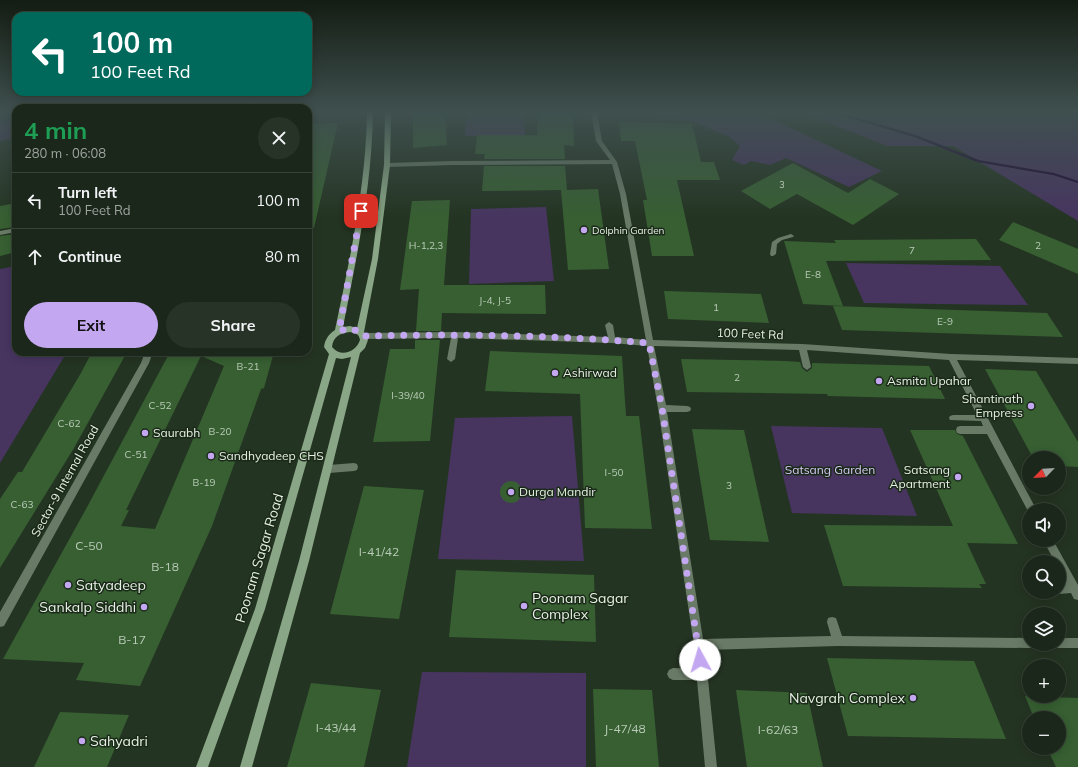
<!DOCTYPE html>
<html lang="en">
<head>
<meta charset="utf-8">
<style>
  :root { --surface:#1b271a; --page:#283327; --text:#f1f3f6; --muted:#a0a5a2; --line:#394439; --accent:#c4a7f1 }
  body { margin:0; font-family:Mulish,sans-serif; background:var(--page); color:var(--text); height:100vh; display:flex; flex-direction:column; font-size:15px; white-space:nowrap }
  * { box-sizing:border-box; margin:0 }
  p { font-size:13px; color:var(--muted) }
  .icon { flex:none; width:22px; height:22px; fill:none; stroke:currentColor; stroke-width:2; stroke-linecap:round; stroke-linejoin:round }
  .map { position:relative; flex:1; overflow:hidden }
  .drawer { position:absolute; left:12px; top:104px; width:300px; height:252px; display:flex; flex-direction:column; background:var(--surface); border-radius:12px; box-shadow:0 2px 10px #0003,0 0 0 1px var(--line) }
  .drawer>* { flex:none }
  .banner { position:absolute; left:12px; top:12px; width:300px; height:84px; border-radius:12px; box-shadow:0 2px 10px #0003,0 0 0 1px var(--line); background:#00695c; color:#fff; overflow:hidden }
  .needle { width:26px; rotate:245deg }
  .tools { position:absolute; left:1022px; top:451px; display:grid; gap:8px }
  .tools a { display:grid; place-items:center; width:44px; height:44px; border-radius:50%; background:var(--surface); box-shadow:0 2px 10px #0003,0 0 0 1px var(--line); font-size:20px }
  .pin { position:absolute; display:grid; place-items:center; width:34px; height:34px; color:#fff; margin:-17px; border-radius:8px; box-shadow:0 2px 6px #0006 }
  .me { position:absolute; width:44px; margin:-22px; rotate:354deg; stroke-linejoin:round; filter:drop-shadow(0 0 3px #0008) }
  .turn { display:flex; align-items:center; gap:14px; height:84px; padding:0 12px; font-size:18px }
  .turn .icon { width:52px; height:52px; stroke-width:2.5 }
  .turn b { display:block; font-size:28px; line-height:34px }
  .round { display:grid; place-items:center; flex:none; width:42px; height:42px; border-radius:21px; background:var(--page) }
  .headline { display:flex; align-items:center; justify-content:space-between; height:68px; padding:0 12px }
  h1 { font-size:24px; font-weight:700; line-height:30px; color:#1e9e55 }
  .action { display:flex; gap:8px; margin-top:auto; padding:8px 12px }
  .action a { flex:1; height:46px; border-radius:24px; background:var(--accent); color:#111; font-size:16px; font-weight:700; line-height:46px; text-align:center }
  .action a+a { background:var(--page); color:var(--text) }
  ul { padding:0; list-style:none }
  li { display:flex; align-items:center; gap:12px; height:56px; padding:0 12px; border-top:1px solid var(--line) }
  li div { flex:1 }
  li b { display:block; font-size:15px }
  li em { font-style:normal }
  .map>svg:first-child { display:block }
  .green { fill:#473560 }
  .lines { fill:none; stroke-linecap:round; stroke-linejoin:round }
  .stream { fill:#1e0835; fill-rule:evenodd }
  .building { fill:#375f32; fill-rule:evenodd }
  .street { fill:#697b67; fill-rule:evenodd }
  .secondary { fill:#89a686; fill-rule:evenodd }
  .route { stroke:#c4a7f1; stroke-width:7; stroke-dasharray:0 12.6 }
  .poi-dot { fill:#c4a7f1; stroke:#1a2a18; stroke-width:1.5 }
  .labels { text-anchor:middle; stroke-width:3; stroke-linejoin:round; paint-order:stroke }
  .far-number-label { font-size:9px; fill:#baccb8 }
  .far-poi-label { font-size:10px; fill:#e6f0e4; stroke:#1a2a18; text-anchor:start }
  .number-label { font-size:10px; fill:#baccb8 }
  .street-label { font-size:12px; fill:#e6f0e4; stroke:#1a2a18 }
  .poi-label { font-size:12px; fill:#e6f0e4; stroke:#1a2a18; text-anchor:start }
  .park-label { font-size:12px; fill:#d9c7f7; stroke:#1a2a18 }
  .near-number-label { font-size:12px; fill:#baccb8 }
  .near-street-label { font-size:14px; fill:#e6f0e4; stroke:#1a2a18 }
  .near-poi-label { font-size:14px; fill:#e6f0e4; stroke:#1a2a18; text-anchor:start }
</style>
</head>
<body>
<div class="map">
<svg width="1078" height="767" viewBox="0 0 1078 767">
  <rect width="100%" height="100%" fill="#243422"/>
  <path class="green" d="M0,112h16v26l-16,3z
    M466,112h58l1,23 -60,1z
    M659,112h98l125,59 -33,16 -63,-29 -16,7 -19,-4 -7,4 -12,-5 8,-14 -10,-9 -41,-17 -28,-1z
    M801,112h277v109l-125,-75h-66z
    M546,207l8,74 -85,3 2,-75z
    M846,263l154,3 28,39 -164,-2z
    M16,266v86h51l-67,111v-194z
    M572,416l12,145 -146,-2 17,-141z
    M771,426l111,2 35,88 -125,-3z
    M422,672l164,1v94h-179z"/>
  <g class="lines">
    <path class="stream" d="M830,112h6l80,23 63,25 75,13 24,8v2l-25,-8 -76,-13 -63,-25z"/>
  </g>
  <path class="building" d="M413,112h32l2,33 -34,3z
    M539,112h34l1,34 -10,-1 1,14h-81l1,-5h-10l2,-19h60z
    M619,122l73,2 9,38h13l6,18h-43l17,76h-42l-9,-56h4l-12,-59h-14z
    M338,123l-24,105h-6v-104z
    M793,163l55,30 22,-14 29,15 -46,31 -56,-31 -27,15 -29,-18z
    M484,166h81l2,24 31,-1 11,80 -41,1 -7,-80 -79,1z
    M450,200l-6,85h101l1,29 -104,-1 -1,18h-25l3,-42 -19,1 12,-89z
    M16,203v24l-16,2v-23z
    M1013,222l65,27v25l-79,-34z
    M16,234v18l-16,4v-20z
    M976,239l15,21 -165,1 17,45 -40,-2 -19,-63 52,2 -2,-3z
    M664,291l97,3 8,29 -101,-4z
    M833,306l214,7 16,24 -221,-7z
    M415,340h25l-10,101 -57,1 17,-93h25z
    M490,351l132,5 4,60h13l13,113 -67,-1 -5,-134 -95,-3z
    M92,352h35l-53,96 -74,120v-69l18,-27h4l59,-99z
    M170,352h104l-10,36 -3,1 -49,137 -72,160 -64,-6 8,-17 -81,-4 83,-150zM201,356l23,10 -69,163 -34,-3 8,-16h-3z
    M681,359l104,2 15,1 2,6 5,4 5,-4v-5l117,3 16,33 -117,-3 -1,-2 -140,-2z
    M985,369l51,2 42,71v25l-19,-1v-8h-26z
    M692,429l52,1 25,112 -59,-2z
    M910,430h45l2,4 6,2 55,108 -51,-1 19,41h-7l3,4 -139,-2 -19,-61 129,1z
    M500 492a11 11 0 1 1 22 0a11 11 0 1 1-22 0Z
    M364,486l60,4 -25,129 -69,-5z
    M456,570l138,5 2,67 -147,-5z
    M827,658l147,3 32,78 -158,-3z
    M311,683l70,7 -17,77h-77z
    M593,689l59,1 7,77h-63z
    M736,690l71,3 16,74h-76z
    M1025,696l53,2v69h-22l-9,-19h12v-30h-25z
    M60,712l69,3 -22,52h-73z"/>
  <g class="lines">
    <path class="street" d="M591,112h6l5,29 15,21 9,32 27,146 149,4 149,10 127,4v6l-121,-4 78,147 2,3h-8v3l-42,-79h-27l-3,-1 -1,-3 1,-3 3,-1h23l-2,-5 -31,-1 -1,-2 1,-2 3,-1h24l-28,-55 -142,-10 4,17 -4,3 -4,-3 -4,-17 -145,-4 12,59 21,1 3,1 1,2 -1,2 -3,1h-20l36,227 128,-3 -4,-14 1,-4 4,-1 4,1 6,18 187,2v6h5l-1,3 -4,1 -191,-2 -133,4 12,117h-12l-8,-87h-24l-4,-2 -2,-4 2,-4 4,-2 23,1 -2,-24 -36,-237 -11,-62 -35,-3 -154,-5 -3,21 -4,3 -4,-3 4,-21 -88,1 -4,-3 4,-3 92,-1 153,5 -3,-12 4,-3 4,3 2,12 31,3 -26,-146 -8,-30 -160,1 -65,2 -3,-2 3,-2 65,-2 158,-1 -14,-19z
      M16,228v4l-16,3v-4z
      M791,234l3,2 -1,1 -11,3 -5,4 -1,10 -3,2h-2l-1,-2 2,-12 6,-4z
      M145,352h8l-4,11 -145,263 -4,1v-15l141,-249z
      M354,463l3,1 1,3 -1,3 -3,1 -25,2 -3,-1 -1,-3 1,-3 3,-1z
      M1043,540h10l25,45v15l-4,-1 -3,-6 -12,1 -4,-1 4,-1v-8l7,-1 -7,-13v-8h-4z
      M1059,638h19v10h-19l-4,-1 -1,-3h5z"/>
    <path class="secondary" d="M367,112h6c-1,73 -16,144 -30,215l7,-1 7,2 15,-69 12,-94 1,-53h6l-1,53 -12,94 -14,73 4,8 -3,8 -5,5 -51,208 -57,206h-12l59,-206 52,-204 -9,2 -6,-1 -71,251 -57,158h-12l59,-158 74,-255 -5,-7c1,-8 5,-13 11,-17 15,-72 31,-144 32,-218zM350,332c6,1 9,2 10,8 -4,12 -19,18 -28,7 1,-11 9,-14 18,-15z"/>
  </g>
  <linearGradient id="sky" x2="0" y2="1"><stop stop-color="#141d13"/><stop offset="0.51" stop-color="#3f504f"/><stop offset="1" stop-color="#3f504f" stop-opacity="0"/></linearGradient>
  <rect width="1078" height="219" fill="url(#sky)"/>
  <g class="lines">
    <path class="route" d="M361,211l-22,120c9,-3 17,-3 24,5 95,-2 191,-1 286,7l13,65 38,252"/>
  </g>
  <g class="poi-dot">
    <circle cx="584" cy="230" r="4"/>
    <circle cx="555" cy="373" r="4"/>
    <circle cx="879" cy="381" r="4"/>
    <circle cx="1031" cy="406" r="4"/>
    <circle cx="145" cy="433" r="4"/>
    <circle cx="211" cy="456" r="4"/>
    <circle cx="958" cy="477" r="4"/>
    <circle cx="511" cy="492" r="4"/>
    <circle cx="68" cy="585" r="4"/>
    <circle cx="524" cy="606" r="4"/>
    <circle cx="144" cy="607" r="4"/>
    <circle cx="913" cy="698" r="4"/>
    <circle cx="82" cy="741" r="4"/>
  </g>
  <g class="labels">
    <g class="far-number-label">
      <text x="782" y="188">3</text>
    </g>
    <g class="far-poi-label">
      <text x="592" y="234">Dolphin Garden</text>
    </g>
    <g class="number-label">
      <text x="426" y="249">H-1,2,3</text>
      <text x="1038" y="249">2</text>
      <text x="912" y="254">7</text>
      <text x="813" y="278">E-8</text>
      <text x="495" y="304">J-4, J-5</text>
      <text x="716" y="311">1</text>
      <text x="945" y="325">E-9</text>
      <text x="248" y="370">B-21</text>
      <text x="737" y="381">2</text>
      <text x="408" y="399">I-39/40</text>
      <text x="160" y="409">C-52</text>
      <text x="69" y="427">C-62</text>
      <text x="220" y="435">B-20</text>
      <text x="136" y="458">C-51</text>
      <text x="614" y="476">I-50</text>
      <text x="204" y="486">B-19</text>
      <text x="729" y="489">3</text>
      <text x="22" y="508">C-63</text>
    </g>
    <g class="street-label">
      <text transform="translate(750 334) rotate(2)" y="4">100 Feet Rd</text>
      <text transform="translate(65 481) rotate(-61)" y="4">Sector-9 Internal Road</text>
    </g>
    <g class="poi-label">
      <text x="563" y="377">Ashirwad</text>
      <text x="887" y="385">Asmita Upahar</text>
      <text x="1023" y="403" text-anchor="end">Shantinath<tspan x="1023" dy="14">Empress</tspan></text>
      <text x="153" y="437">Saurabh</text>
      <text x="219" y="460">Sandhyadeep CHS</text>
      <text x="950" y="474" text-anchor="end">Satsang<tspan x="950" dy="14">Apartment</tspan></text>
      <text x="519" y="496">Durga Mandir</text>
    </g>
    <g class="park-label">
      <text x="830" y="474">Satsang Garden</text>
    </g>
    <g class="near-number-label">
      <text x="89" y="550">C-50</text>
      <text x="379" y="556">I-41/42</text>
      <text x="165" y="571">B-18</text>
      <text x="132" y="644">B-17</text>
      <text x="336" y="732">I-43/44</text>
      <text x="625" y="733">J-47/48</text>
      <text x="778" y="734">I-62/63</text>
    </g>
    <g class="near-street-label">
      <text transform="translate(259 558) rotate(-73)" y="5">Poonam Sagar Road</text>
    </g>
    <g class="near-poi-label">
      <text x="76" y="590">Satyadeep</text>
      <text x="532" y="603">Poonam Sagar<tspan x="532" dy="16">Complex</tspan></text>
      <text x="136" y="612" text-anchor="end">Sankalp Siddhi</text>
      <text x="905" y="703" text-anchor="end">Navgrah Complex</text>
      <text x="90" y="746">Sahyadri</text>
    </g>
  </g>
</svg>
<div class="tools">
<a><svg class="needle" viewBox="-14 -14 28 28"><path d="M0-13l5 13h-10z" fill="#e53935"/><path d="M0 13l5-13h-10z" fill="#a0a5a2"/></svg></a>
<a><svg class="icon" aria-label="sound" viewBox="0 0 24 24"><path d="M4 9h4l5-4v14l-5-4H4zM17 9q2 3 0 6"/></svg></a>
<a><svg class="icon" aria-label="search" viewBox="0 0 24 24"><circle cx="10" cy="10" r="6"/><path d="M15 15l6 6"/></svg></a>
<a><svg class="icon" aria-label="layers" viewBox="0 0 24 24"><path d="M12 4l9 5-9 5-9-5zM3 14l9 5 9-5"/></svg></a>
<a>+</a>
<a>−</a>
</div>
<div class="pin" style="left:361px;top:211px;background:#d93025"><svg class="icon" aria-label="arrive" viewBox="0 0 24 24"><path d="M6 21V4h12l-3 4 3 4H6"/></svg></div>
<svg class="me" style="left:700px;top:660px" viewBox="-20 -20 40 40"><circle r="19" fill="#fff"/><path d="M0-13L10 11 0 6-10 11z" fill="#c4a7f1"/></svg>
<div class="banner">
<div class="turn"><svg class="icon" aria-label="left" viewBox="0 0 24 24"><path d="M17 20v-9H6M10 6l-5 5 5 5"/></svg><div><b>100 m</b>100 Feet Rd</div></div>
</div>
<section class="drawer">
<div class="headline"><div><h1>4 min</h1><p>280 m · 06:08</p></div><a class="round"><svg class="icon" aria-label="close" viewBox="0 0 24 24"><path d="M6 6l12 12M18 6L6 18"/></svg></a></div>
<ul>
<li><svg class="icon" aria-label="left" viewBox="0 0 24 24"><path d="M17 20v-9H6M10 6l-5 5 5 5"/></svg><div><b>Turn left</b><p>100 Feet Rd</p></div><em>100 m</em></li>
<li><svg class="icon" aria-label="ahead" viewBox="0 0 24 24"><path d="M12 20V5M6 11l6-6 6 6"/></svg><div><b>Continue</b></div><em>80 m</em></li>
</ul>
<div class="action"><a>Exit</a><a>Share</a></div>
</section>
</div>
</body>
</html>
